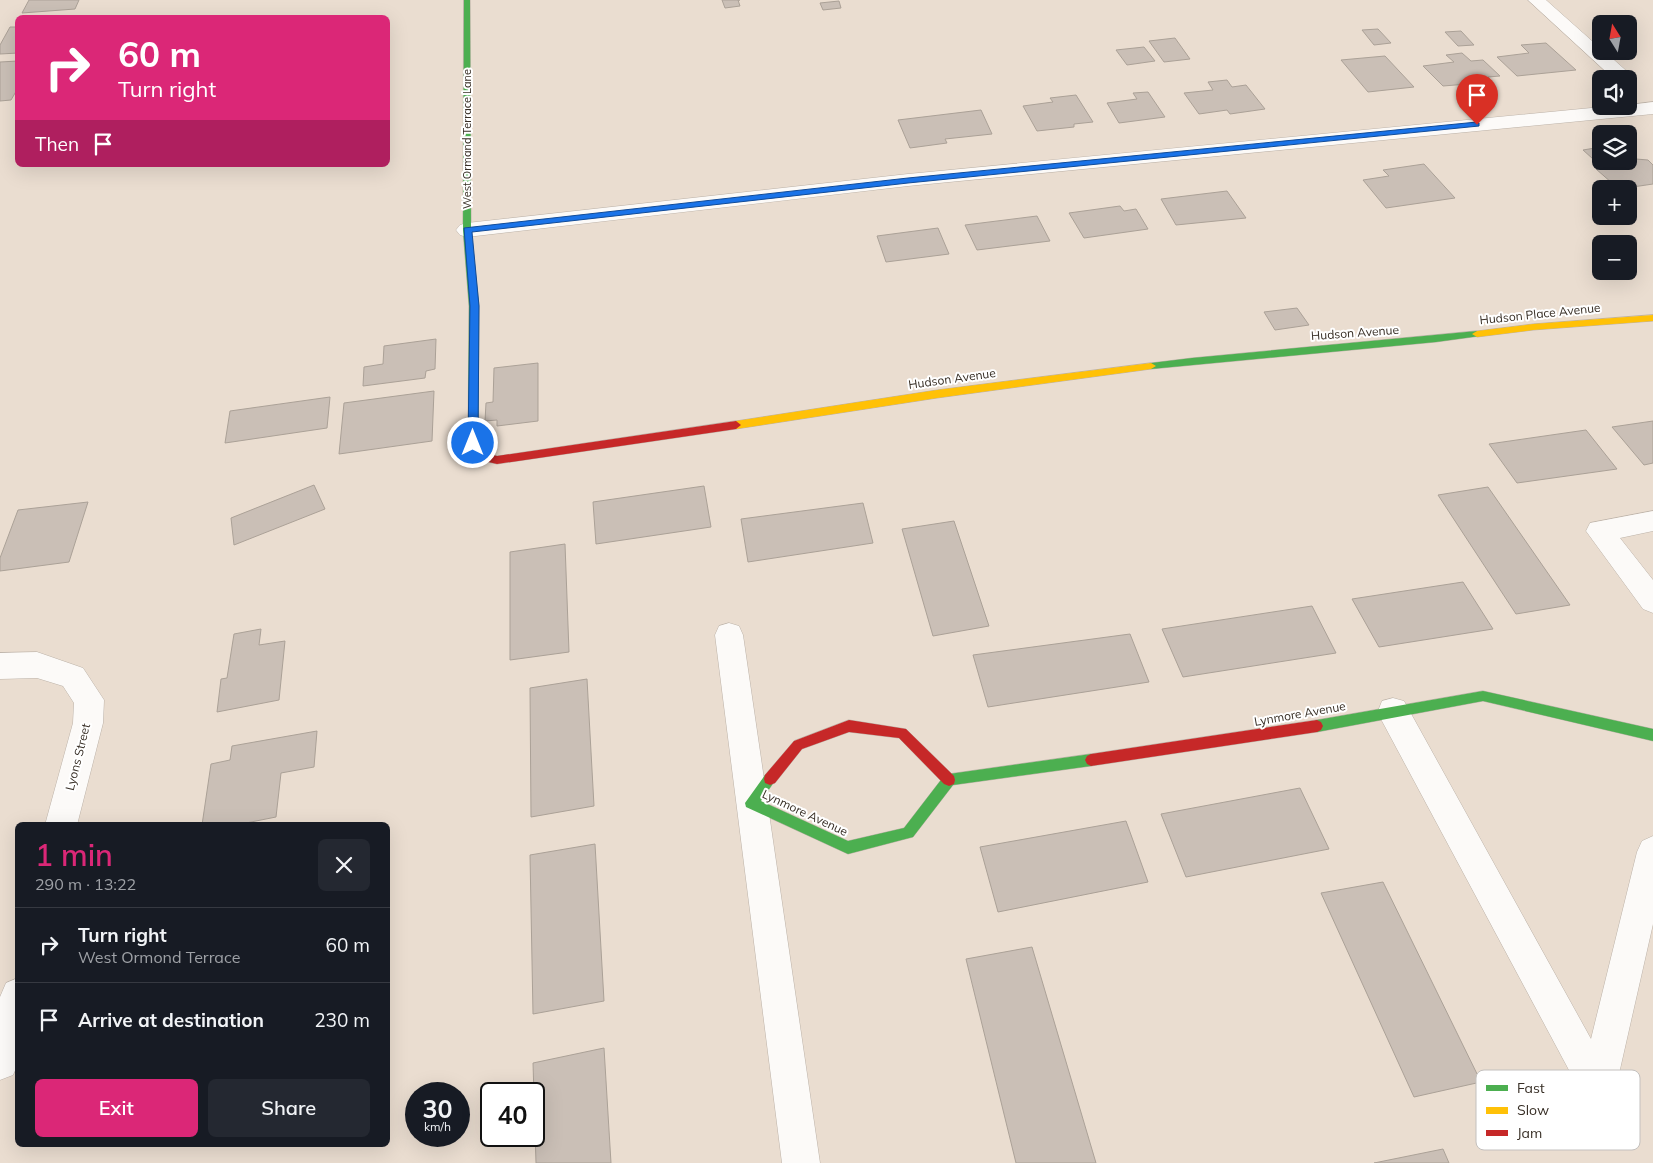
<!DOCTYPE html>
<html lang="en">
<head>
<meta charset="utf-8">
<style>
  :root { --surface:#171b24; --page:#242831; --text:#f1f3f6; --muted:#9ea1a6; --line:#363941; --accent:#db2777 }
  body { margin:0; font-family:Mulish,sans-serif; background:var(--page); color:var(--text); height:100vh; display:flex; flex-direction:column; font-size:19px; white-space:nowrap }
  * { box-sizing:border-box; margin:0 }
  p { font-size:16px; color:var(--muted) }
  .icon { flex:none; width:28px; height:28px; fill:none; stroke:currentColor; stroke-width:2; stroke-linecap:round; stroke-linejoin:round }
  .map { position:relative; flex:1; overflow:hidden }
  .panel { position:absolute; left:15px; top:822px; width:375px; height:325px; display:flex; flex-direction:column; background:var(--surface); border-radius:8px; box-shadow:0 5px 20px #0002 }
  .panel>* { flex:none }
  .hud { position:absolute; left:15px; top:15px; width:375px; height:152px; border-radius:8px; box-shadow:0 5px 20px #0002; background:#db2777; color:#fff; overflow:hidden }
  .needle { width:32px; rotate:349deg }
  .buttons { position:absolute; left:1592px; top:15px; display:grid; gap:10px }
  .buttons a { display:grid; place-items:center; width:45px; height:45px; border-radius:8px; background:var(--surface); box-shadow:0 5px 20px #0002; font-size:25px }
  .speed { position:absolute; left:405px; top:1082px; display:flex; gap:10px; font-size:25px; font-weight:700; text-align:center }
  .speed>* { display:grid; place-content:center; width:65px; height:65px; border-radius:50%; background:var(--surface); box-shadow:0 5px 20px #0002; line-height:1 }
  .speed small { font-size:12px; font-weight:400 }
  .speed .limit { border:2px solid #111; border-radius:8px; background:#fff; color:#111 }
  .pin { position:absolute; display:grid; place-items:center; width:42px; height:42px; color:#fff; margin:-51px -21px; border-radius:50% 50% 50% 0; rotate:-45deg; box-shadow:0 0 5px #0007 }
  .pin .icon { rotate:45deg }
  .me { position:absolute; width:55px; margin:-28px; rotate:0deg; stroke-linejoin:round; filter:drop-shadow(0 0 4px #0008) }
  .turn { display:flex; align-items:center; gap:18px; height:105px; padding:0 20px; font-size:22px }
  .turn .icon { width:65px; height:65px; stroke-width:2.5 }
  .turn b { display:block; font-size:35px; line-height:42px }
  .then { display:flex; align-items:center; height:48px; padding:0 20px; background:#0003; gap:10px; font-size:19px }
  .round { display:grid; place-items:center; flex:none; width:52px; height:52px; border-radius:8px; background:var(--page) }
  .head { display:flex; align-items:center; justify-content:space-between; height:85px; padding:0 20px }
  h1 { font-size:30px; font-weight:600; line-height:38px; color:var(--accent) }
  .primary-button { display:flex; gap:10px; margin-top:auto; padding:10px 20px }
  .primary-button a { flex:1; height:58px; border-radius:8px; background:var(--accent); color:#fff; font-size:20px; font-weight:600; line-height:58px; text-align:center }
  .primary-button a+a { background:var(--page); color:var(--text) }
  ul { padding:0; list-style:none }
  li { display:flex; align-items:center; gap:15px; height:75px; padding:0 20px; border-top:1px solid var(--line) }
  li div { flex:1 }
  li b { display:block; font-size:19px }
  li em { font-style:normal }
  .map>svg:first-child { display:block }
  .building { fill:#cabfb6; stroke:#aba197 }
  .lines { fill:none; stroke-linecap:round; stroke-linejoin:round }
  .street-casing { stroke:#bcb2a8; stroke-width:1 }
  .fast-casing { stroke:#bcb2a8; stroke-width:1 }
  .slow-casing { stroke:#bcb2a8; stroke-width:1 }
  .jam-casing { stroke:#bcb2a8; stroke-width:1 }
  .street { fill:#fcfaf8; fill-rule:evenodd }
  .fast { fill:#4caf50; fill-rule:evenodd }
  .slow { fill:#ffc107; fill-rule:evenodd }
  .jam { fill:#c62828; fill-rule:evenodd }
  .route { fill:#1a73e8; stroke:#114b97 }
  .labels { text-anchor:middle; stroke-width:4; stroke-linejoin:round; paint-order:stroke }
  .far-street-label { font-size:11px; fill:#372e25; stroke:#fff }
  .street-label { font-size:12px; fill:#372e25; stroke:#fff }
  .key { fill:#fff; stroke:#c3c0be; stroke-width:1 }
  .key-label { font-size:14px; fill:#372e25 }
</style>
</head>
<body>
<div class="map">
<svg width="1653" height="1163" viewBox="0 0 1653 1163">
  <rect width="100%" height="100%" fill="#eaddd0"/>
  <path class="building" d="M29,0h50l-4,9 -53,4z
    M722,0h18h-2l2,6 -15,2z
    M839,1l2,7 -18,2 -3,-7z
    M10,27h8v26l-18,1v-9z
    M1378,29l13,14 -17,2 -12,-15z
    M1461,31l13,14 -16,1 -13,-14z
    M1175,38l15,21 -26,3 -15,-21z
    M1546,43l30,27 -59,6 -20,-19 32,-4 -8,-8z
    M1144,47l11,14 -28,4 -11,-15z
    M1462,53l9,8 12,-1 17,16 -12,1 4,5 -49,4 -20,-20 31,-4 -8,-7z
    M1385,56l29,31 -46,5 -27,-32z
    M18,61l-2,4h2v23l-7,12 -11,1v-39z
    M1227,80l5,7 14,-2 19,24 -35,5 -3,-4 -28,4 -15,-21 29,-3 -5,-8z
    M1148,92l17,25 -46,6 -12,-20 30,-4 -4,-6z
    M1076,95l17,27 -19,2v3l-37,4 -14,-25 30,-4 -3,-4z
    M981,110l11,24 -47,5 2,4 -37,5 -12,-28z
    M1601,147v14h28v-8l7,6 12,1 5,5v19l-27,4 -7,-6 -7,1 -16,-14 7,-1 -20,-18z
    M1424,164l31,34 -69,10 -23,-28 26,-4 -6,-6z
    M1227,191l19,27 -70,7 -15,-26z
    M1120,206l4,5 12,-2 12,20 -64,9 -15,-25z
    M1037,216l13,25 -73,9 -12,-25z
    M938,228l11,26 -63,8 -9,-26z
    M1297,308l12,17 -34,5 -11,-18z
    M436,339l-1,30 -9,2 -1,7 -62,8 1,-19 19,-3 1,-18z
    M538,363v58l-41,5v-6l-12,1 1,-18 7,-1 1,-34z
    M434,391l-2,50 -93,13 5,-51z
    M330,397l-3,31 -102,15 5,-32z
    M1653,421v42l-9,2 -32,-38z
    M1586,430l31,39 -100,14 -28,-39z
    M314,485l11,24 -91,36 -3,-27z
    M704,486l7,41 -115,17 -3,-42z
    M1488,487l82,118 -54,9 -78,-119z
    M88,502l-19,60 -69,9v-13l18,-48z
    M863,503l10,40 -125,19 -7,-43z
    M954,521l35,105 -56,10 -31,-107z
    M565,544l4,108 -59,8v-108z
    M1463,582l30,47 -114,18 -27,-48z
    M1312,606l24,47 -153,24 -21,-48z
    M261,629l-2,16 26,-4 -6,59 -62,12 4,-33 6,-1 7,-44z
    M1130,634l19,48 -161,25 -15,-52z
    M587,679l7,127 -63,11 -1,-129z
    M317,731l-3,36 -33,6 -5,44 -40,8h-34l9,-61 19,-4 2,-14z
    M1300,788l29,61 -143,28 -25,-63z
    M1126,821l22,61 -150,30 -18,-65z
    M595,844l9,157 -71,13 -3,-159z
    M1383,882l98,200 -67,15 -93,-204z
    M1032,947l64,216h-80l-50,-204z
    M604,1048l7,115h-75l-3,-100z
    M1443,1149l6,14h-75z"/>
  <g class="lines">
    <defs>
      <path id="street" d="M1528,0h18l55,49v2h3l27,24 3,4 -3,4 -2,1v-5h-15z
        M1653,102v12l-745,72 -441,51 -7,-2 -4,-5 4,-5 7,-2 441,-49 704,-68h17v-1z
        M1653,511v20l-33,7 33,42v33l-10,-4 -57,-78 4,-8z
        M729,623l10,3 4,9 77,528h-38l-67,-528 4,-9z
        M37,652l46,16 21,32 -1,23 -26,102h-32l28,-102 1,-20 -11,-17 -26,-8 -37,1v-26z
        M1393,698l11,3 187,338 46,-187 5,-11 11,-5v88l-37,163 -5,13 -13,5 -13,-5 -203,-379 -4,-10 4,-10z
        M18,978v86l-5,11 -13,5v-83l6,-14z"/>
      <path id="fast" d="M464,0h6l1,230 8,76 -1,137 4,7 -5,4 -4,-1 -5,-10 1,-137 -6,-76z
        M1477,331l5,3 -2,2 -44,6 -285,27 -5,-3 5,-3 41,-5z
        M1483,691l170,38v12l-170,-40 -166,31 -4,-2 -2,-4 2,-4 4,-2z
        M1091,754l4,2 2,4 -2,4 -4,2 -138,19 -40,52 -65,17 -102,-47 -1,-4 20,-28 5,-2 5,2 1,4 -15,22 87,40 56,-13 40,-52 5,-2z"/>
      <path id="slow" d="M1653,315v6l-120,9 -56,7 -5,-3 5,-3 56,-7z
        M1151,363l5,3 -5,3 -214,29 -201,31 -5,-4 5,-4 201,-31z"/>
      <path id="jam" d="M736,421l5,4 -5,4 -239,35 -21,-5 -4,-9 5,-4 4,1 3,6 13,3z
        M849,720l57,9 48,47 1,4 -1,4 -5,2 -5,-2 -45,-46 -50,-6 -47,17 -27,34 -5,2 -5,-2 -1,-4 1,-4 29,-34z
        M1317,720l4,2 2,4 -2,4 -4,2 -226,34 -4,-2 -2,-4 2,-4 4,-2z"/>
    </defs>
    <use href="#street" class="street-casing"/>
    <use href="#fast" class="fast-casing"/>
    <use href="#slow" class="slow-casing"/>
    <use href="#jam" class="jam-casing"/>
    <use href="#street" class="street"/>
    <use href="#fast" class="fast"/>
    <use href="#slow" class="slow"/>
    <use href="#jam" class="jam"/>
  </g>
  <path class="route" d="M1477,122l2,1v3l-571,57 -436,49 7,74 -1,137 -5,4 -5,-4 2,-137 -6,-78 444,-50z"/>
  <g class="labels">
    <g class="far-street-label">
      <text transform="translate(467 139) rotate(-90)" y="4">West Ormand Terrace Lane</text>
    </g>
    <g class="street-label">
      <text transform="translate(1540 314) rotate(-6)" y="4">Hudson Place Avenue</text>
      <text transform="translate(1355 333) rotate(-4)" y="4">Hudson Avenue</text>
      <text transform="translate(952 379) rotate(-8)" y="4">Hudson Avenue</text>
      <text transform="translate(1300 714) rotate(-10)" y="4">Lynmore Avenue</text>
      <text transform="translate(78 757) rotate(-76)" y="4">Lyons Street</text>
      <text transform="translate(805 813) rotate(25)" y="4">Lynmore Avenue</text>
    </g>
  </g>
  <rect x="1476" y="1070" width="164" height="80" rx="8" class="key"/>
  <rect x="1486" y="1085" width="22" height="6" fill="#4caf50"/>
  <rect x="1486" y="1107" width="22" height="7" fill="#ffc107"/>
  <rect x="1486" y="1130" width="22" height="6" fill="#c62828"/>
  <g class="key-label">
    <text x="1517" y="1093">Fast</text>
    <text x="1517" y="1115">Slow</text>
    <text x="1517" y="1138">Jam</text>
  </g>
</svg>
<div class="buttons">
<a><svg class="needle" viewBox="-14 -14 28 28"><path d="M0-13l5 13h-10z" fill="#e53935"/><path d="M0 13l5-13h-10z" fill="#9ea1a6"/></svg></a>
<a><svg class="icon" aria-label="sound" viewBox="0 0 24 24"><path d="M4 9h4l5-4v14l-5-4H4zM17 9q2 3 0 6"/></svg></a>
<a><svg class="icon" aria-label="layers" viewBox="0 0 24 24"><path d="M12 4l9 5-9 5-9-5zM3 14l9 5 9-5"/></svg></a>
<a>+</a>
<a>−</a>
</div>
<div class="speed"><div>30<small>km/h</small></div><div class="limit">40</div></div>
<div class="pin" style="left:1477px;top:125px;background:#d93025"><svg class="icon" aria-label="arrive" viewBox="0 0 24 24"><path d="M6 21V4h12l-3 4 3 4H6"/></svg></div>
<svg class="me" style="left:473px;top:443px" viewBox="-20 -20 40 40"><circle r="17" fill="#1a73e8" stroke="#fff" stroke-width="3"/><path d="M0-11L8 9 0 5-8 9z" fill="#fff"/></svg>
<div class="hud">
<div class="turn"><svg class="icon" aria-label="right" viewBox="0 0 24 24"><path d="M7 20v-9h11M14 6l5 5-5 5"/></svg><div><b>60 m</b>Turn right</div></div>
<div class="then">Then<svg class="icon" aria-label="arrive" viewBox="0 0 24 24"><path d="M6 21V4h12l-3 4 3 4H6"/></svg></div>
</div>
<section class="panel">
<div class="head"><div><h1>1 min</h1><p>290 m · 13:22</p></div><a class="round"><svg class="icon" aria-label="close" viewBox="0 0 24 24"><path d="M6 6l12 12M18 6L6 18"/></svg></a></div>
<ul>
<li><svg class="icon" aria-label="right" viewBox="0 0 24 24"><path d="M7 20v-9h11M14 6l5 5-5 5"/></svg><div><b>Turn right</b><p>West Ormond Terrace</p></div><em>60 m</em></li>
<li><svg class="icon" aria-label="arrive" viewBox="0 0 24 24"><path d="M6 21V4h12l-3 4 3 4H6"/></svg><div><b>Arrive at destination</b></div><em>230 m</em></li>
</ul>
<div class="primary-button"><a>Exit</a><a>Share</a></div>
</section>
</div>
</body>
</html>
